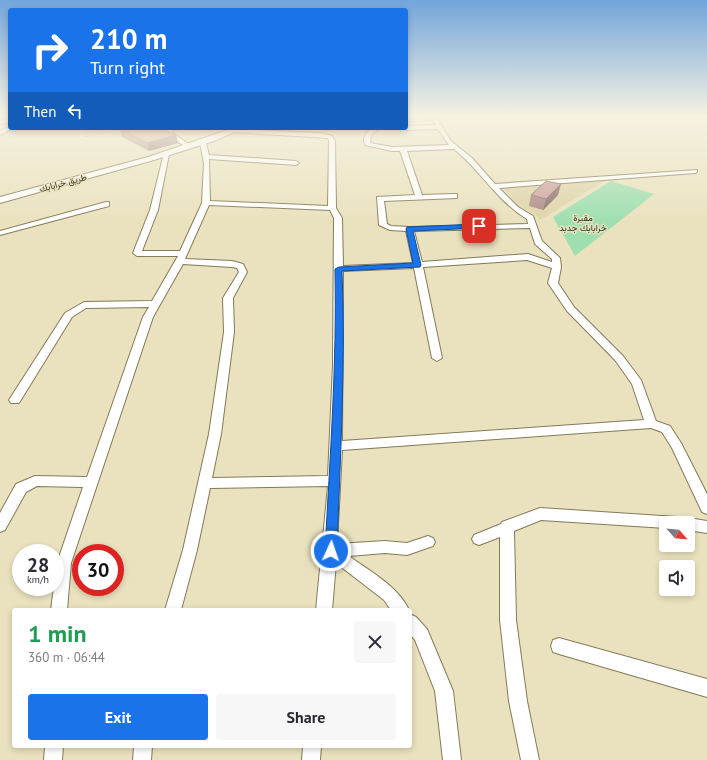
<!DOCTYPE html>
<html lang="en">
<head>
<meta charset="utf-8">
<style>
  :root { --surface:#fff; --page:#f7f7f7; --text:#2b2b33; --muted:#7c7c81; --accent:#1a73e8 }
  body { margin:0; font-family:"PT Sans",Vazirmatn,sans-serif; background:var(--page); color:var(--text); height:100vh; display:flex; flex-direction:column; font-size:15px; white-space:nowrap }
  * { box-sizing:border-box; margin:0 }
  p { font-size:13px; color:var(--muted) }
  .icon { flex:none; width:22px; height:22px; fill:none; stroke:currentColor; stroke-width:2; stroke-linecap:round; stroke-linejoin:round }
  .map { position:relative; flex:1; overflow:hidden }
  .details { position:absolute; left:12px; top:608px; width:400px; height:140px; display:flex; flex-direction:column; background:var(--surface); border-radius:4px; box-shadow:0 2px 6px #0003 }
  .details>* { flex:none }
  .banner { position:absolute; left:8px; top:8px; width:400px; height:122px; border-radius:4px; box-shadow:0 2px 6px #0003; background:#1a73e8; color:#fff; overflow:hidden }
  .needle { width:26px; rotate:117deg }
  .buttons { position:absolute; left:659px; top:516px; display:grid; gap:8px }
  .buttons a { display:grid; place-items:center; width:36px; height:36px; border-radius:4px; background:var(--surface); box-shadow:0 2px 6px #0003; font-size:20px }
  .speed { position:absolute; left:12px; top:544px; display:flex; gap:8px; font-size:20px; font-weight:700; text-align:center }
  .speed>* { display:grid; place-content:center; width:52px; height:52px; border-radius:50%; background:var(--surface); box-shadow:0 2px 6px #0003; line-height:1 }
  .speed small { font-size:10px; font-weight:400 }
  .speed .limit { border:6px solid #d22; background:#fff; color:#111 }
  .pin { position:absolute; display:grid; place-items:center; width:34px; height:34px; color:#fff; margin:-17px; border-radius:8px; box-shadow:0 2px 6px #0006 }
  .me { position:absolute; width:44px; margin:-22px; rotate:3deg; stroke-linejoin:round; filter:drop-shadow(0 0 3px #0008) }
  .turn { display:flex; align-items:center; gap:14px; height:84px; padding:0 16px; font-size:18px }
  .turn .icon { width:52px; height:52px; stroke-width:2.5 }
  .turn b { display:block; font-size:28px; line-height:34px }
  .then { display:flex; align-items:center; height:38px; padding:0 16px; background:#0003; gap:8px; font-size:15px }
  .round { display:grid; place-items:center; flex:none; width:42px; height:42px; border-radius:4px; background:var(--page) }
  .summary { display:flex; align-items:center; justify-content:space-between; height:68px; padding:0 16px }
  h1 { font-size:24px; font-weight:700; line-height:30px; color:#1e9e55 }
  .action { display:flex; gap:8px; margin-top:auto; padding:8px 16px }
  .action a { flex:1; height:46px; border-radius:4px; background:var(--accent); color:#fff; font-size:16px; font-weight:700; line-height:46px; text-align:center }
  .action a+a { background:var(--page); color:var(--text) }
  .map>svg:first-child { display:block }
  .built { fill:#dfd5aa }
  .green { fill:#9fdfaf }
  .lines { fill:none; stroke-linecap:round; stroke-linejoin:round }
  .street-casing { stroke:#827a59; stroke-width:2 }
  .secondary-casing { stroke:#827a59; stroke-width:2 }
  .path { stroke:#8a856d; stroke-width:1.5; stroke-dasharray:0.5 1.5; stroke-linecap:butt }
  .street { fill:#fff; fill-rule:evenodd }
  .secondary { fill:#fff; fill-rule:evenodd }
  .wall { fill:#af8d88 }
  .shaded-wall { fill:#8e736f }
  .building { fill:#cba49e; stroke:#8e736f }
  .route { fill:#1a73e8; stroke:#114b97 }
  .labels { text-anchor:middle; stroke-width:3; stroke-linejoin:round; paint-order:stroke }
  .far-street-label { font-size:9px; fill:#393628; stroke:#eae2be }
  .far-park-label { font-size:9px; fill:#12301c; stroke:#eae2be }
</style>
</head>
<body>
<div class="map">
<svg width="707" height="760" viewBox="0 0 707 760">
  <rect width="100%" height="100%" fill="#eae2be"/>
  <path class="built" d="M604,181l-64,39 -7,-7 -14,-6 -16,-19z"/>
  <path class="green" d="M611,181l43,13 -79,62 -22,-39z"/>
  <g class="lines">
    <defs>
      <path id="street" d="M430,116h5l16,25 21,17 23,26 202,-14v2l-2,1 -196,15 19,19 15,9 9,25 18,17 1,9 -3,16 16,24 49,49 18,24 15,41 14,5 11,17 26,51v20l-5,-2 -30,-64 -10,-16 -11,-4 -309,22 -5,94 48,-3 22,2 21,-7 5,2 2,4 -2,4 -26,9 -22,-2 -36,3c20,15 49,30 60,54h-18l-7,-10 -48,-37 -4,47h-16l12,-124 -118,2 -13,62 -16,60h-16l18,-60 26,-116 15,-102 -1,-34 16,-26 -2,-4 -5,-1 -49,-3 -30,53 -82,246 -4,47h-16l6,-47 26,-76 -46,-1 -11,6 -21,38 -5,2v-19l16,-29 19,-8 52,1 56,-160 6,-10 -63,1 -14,9 -53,86h-8l-2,-3 56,-87 19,-11 68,-1 26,-45h-41l-4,-3 17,-43 14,-57 5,1 -11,56 -16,41h38l22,-48 2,-40 -4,-20 3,-2 3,2 3,12 87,6 3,2 -3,2 -87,-6 1,42 118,5 1,-65 -1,-3 -98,-6v-2l2,-1 89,4 11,3 3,5 1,67 6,10 1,48 70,-3 -7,-32 -16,-1 -11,-5 -2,-28 38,-2 -15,-44h-8l-27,-6c-4,-11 5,-17 15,-17l-9,7 -1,8 22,4 57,-2 -11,-16 -32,1 -3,-2h3v-2l30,-1zM454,149c26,21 43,52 73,70l1,5 -119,3 -18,-1 -4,-2 -3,-23 73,-3v-4h-3l-32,1 -15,-44zM209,205l121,5 4,8 -1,147 -5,111 -116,2 9,-44 13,-102 -1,-34 14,-26 -4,-8 -11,-3 -47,-2zM530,228l5,16 17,15v3l-24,-8 -106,8 -8,-31zM527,260l25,8 -4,15 19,28 48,49 17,24 12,36 -302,21 1,-170 71,-3 18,90 5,3 5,-3 -19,-91z
        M10,119v4l-10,1v-4z
        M10,126v2h3l-1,1 -12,6v-4z
        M166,128h6v4l19,14v2h-4l-20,-14z
        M106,202h3v4l-109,29v-4z
        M540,508l137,9 6,4 5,-3 19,3v12l-19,-3v-7h-22v5l-125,-8 -27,11 2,89 11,81 12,59h-18l-12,-59 -9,-81v-83l-21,8 -5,-2 -2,-4 2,-4 27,-11 1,-2z
        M410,614l6,3 11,12 26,62 8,69h-18l-8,-69 -20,-51 -5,-6z
        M559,638l148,41v18l-148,-43 -6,-2 -2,-6 2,-6z
        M45,746h18l-1,14h-18z
        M134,746h18l-1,14h-18z
        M303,746h18l-1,14h-18z"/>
      <path id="secondary" d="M233,128h11l-30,13 -60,19 -154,43v-6l148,-40z"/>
    </defs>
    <use href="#street" class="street-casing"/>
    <use href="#secondary" class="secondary-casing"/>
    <path class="path" d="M83,128l3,2v7l34,-9"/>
    <use href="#street" class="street"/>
    <use href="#secondary" class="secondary"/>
  </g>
  <path class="wall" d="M120,129l56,6 2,8 -29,8 -27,-14z
    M531,195h27l-15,15 -14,-4z"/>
  <path class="shaded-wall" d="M176,135l2,8 -29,8 -2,-8z
    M561,184l-3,11 -15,15 3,-11z"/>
  <path class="building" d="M121,128h39l16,7 -29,8 -27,-14z
    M546,181l15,3 -15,15 -15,-4z"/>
  <linearGradient id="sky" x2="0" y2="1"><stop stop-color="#72a5db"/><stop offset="0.52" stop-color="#f6f2e2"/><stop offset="1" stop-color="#f6f2e2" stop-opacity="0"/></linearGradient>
  <rect width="707" height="222" fill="url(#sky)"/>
  <path class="route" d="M479,224l2,1v3l-68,3 8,34 -1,2 -78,4c4,93 -2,187 -5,280l-2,4 -4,1 -4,-1 -2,-4c5,-94 12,-188 10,-282l4,-2 74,-4 -7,-34 1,-2z"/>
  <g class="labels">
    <g class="far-street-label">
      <text transform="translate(63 183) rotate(-15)" y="3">طريق خرابابك</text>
    </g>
    <g class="far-park-label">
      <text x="583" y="221">مقبرة<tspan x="583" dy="10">خرابابك جدبد</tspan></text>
    </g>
  </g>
</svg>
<div class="buttons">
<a><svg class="needle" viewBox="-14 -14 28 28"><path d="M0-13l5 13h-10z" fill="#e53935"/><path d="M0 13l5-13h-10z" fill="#7c7c81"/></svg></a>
<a><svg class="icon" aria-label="sound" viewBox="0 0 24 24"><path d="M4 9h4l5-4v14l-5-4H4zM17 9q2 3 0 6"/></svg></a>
</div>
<div class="speed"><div>28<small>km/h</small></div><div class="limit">30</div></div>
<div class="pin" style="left:479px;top:226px;background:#d93025"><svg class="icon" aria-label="arrive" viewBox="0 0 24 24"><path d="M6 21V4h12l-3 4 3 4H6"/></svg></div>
<svg class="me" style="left:331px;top:551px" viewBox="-20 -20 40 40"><circle r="17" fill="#1a73e8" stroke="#fff" stroke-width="3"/><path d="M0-11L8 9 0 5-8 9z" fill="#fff"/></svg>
<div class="banner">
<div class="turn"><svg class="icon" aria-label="right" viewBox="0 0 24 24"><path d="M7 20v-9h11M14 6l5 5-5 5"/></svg><div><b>210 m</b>Turn right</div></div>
<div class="then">Then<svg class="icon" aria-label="left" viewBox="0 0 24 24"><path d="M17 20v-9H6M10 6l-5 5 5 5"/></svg></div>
</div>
<section class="details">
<div class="summary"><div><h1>1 min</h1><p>360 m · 06:44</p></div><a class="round"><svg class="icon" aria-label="close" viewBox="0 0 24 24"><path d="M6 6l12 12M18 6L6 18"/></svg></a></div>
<div class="action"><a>Exit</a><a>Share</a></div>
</section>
</div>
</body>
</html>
